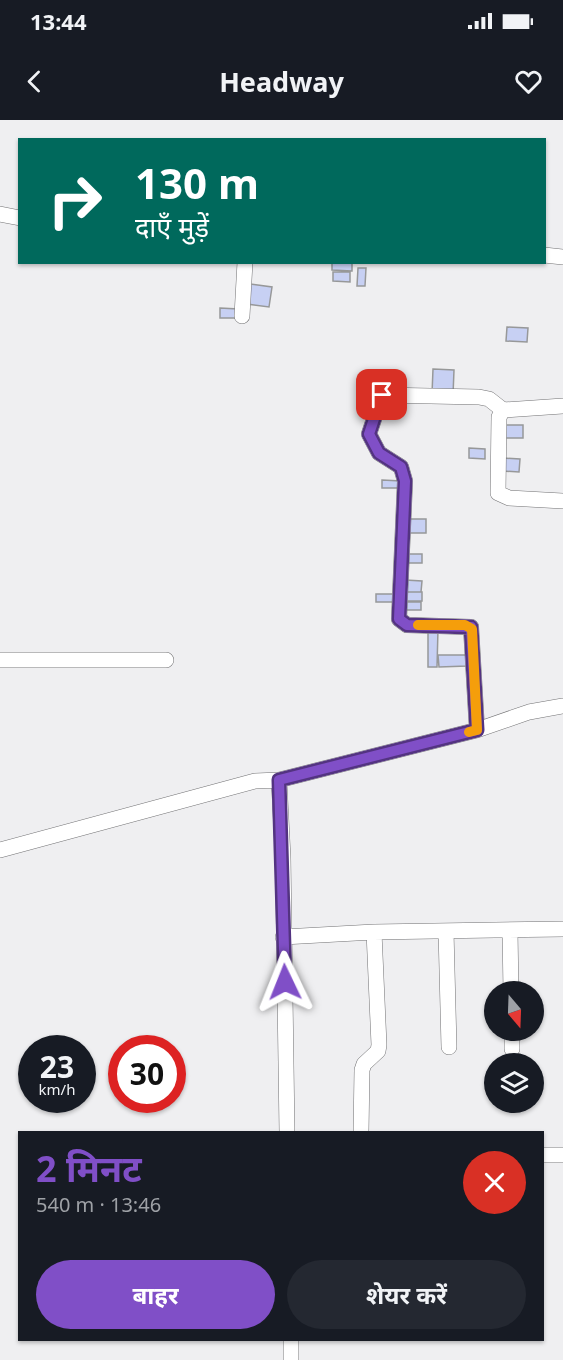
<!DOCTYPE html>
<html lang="hi">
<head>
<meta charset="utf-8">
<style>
  :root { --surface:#171b24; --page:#242831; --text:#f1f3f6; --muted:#9ea1a6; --accent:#804fc7 }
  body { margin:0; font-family:"Noto Sans","Noto Sans Devanagari",sans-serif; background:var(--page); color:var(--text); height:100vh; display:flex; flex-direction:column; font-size:22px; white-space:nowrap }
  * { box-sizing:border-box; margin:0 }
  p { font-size:20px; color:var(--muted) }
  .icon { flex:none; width:33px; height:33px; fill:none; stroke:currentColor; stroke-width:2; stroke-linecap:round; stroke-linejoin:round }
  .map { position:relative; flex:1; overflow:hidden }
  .panel { position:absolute; left:18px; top:1011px; width:526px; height:210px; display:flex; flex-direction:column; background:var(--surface); border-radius:0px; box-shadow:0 2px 4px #0004 }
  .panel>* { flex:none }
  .banner { position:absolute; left:18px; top:18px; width:528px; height:126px; border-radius:0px; box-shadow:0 2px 4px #0004; background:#00695c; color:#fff; overflow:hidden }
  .needle { width:39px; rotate:161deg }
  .buttons { position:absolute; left:484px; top:861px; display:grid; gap:12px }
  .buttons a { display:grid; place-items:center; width:60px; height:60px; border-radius:50%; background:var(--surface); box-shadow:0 2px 4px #0004; font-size:30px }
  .speed { position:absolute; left:18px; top:915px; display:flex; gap:12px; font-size:30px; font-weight:700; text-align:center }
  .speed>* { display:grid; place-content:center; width:78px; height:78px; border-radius:50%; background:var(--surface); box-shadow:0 2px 4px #0004; line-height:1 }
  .speed small { font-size:15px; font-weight:400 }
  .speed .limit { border:9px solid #d22; background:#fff; color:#111 }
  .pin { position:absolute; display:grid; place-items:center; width:51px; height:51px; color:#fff; margin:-26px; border-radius:12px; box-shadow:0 3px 9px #0006 }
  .me { position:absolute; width:66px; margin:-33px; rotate:358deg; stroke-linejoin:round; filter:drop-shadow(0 0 4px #0008) }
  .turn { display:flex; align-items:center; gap:21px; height:126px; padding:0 18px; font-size:27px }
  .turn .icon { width:78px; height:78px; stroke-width:2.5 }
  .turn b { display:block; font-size:42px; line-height:51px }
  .round { display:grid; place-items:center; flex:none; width:63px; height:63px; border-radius:32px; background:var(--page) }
  .summary { display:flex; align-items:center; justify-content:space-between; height:102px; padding:0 18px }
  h1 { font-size:36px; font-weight:700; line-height:45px; color:var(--accent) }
  .primary-button { display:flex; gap:12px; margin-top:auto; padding:12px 18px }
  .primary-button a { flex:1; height:69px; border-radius:36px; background:var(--accent); color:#fff; font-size:24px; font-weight:700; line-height:69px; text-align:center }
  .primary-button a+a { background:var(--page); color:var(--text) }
  .status { display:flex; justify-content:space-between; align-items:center; height:42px; padding:0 30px; background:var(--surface); direction:ltr }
  .status svg { height:16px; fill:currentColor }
  header { display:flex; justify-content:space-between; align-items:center; height:78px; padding:0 18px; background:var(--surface); font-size:27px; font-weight:700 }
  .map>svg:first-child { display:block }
  .building { fill:#c7d0f3; stroke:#979899; stroke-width:1.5 }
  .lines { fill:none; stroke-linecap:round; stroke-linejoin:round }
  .minor-casing { stroke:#727274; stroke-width:16 }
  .minor { stroke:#fff; stroke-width:15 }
  .route-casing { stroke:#533381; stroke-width:15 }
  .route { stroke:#804fc7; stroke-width:10 }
  .slow { stroke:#f59e0b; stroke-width:10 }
</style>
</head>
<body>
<div class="status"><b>13:44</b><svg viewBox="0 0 49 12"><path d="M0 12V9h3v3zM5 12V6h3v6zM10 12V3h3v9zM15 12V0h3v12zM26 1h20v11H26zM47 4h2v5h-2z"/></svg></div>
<header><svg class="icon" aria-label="back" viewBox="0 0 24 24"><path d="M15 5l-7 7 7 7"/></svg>Headway<svg class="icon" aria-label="heart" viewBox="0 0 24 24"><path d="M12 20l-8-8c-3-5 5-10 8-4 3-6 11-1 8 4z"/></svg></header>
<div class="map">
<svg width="563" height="1240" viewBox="0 0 563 1240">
  <rect width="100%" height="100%" fill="#efeff1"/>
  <path class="building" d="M332,142h20v9l-20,-1z
    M358,148h8l-1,18h-8z
    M333,152h17v10l-17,-1z
    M250,164l22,3 -3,20 -22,-3z
    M220,188l18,1 -1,9h-17z
    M507,207l21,1 -1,14 -21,-1z
    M433,249l21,1 -1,25 -21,-1z
    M504,305h19v13h-19z
    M469,328l16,1v10l-16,-1z
    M503,338l17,1 -1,13 -17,-1z
    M382,360l19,1v7h-19z
    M407,399h19v14h-19z
    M405,434h17v9h-17z
    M405,460l17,1 -1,11h-16z
    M404,472h18v9h-18z
    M376,474h20v8h-20z
    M404,482h17v8h-17z
    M428,509h10l-1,38h-9z
    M438,535h29v11l-28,1z"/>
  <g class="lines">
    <defs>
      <path id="minor" d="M0,94l20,4
        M544,135l19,2
        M242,196l3,-54
        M503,290l60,-4
        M0,540h166
        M477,610l-6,-103 -64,-2 -8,-6 6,-138 -4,-14 -22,-14 -10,-19 13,-39 97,2 10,2 14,11 -4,7 -1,76 11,5 54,3
        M279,660l4,78 4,274
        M0,730l255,-69 24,-1 198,-50 52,-18 34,-6
        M446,811l3,116
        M510,811l1,61
        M283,817l91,-5 189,-3
        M512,910v19
        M361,1012l1,-62 2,-6 14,-13 1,-6 -5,-113
        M543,1035h20
        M291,1220v20"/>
    </defs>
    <use href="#minor" class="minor-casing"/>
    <use href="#minor" class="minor"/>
  </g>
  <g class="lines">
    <defs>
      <path id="route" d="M285,862l-6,-202 198,-50 -6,-103 -64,-2 -8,-6 6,-138 -4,-14 -22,-14 -10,-19 13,-39"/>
    </defs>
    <use href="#route" class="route-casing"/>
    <use href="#route" class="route"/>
    <path class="slow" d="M418,505h47l7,4 5,101 -8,2"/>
  </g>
</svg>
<div class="buttons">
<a><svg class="needle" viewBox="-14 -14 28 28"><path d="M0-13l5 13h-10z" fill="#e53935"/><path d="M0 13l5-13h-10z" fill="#9ea1a6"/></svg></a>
<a><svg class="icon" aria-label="layers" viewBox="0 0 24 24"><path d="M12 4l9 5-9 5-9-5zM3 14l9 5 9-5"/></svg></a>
</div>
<div class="speed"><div>23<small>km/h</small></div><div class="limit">30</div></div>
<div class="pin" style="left:382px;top:275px;background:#d93025"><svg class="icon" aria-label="arrive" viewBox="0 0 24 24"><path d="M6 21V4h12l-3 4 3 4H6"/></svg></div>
<svg class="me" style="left:285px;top:862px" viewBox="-20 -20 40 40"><path d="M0-17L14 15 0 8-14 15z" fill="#804fc7" stroke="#fff" stroke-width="4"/></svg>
<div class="banner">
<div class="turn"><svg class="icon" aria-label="right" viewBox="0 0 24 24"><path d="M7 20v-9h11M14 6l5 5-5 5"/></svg><div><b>130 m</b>दाएँ मुड़ें</div></div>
</div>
<section class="panel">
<div class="summary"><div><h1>2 मिनट</h1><p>540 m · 13:46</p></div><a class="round" style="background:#d93025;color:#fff"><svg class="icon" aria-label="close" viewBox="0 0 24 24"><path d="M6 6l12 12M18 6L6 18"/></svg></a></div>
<div class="primary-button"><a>बाहर</a><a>शेयर करें</a></div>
</section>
</div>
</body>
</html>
